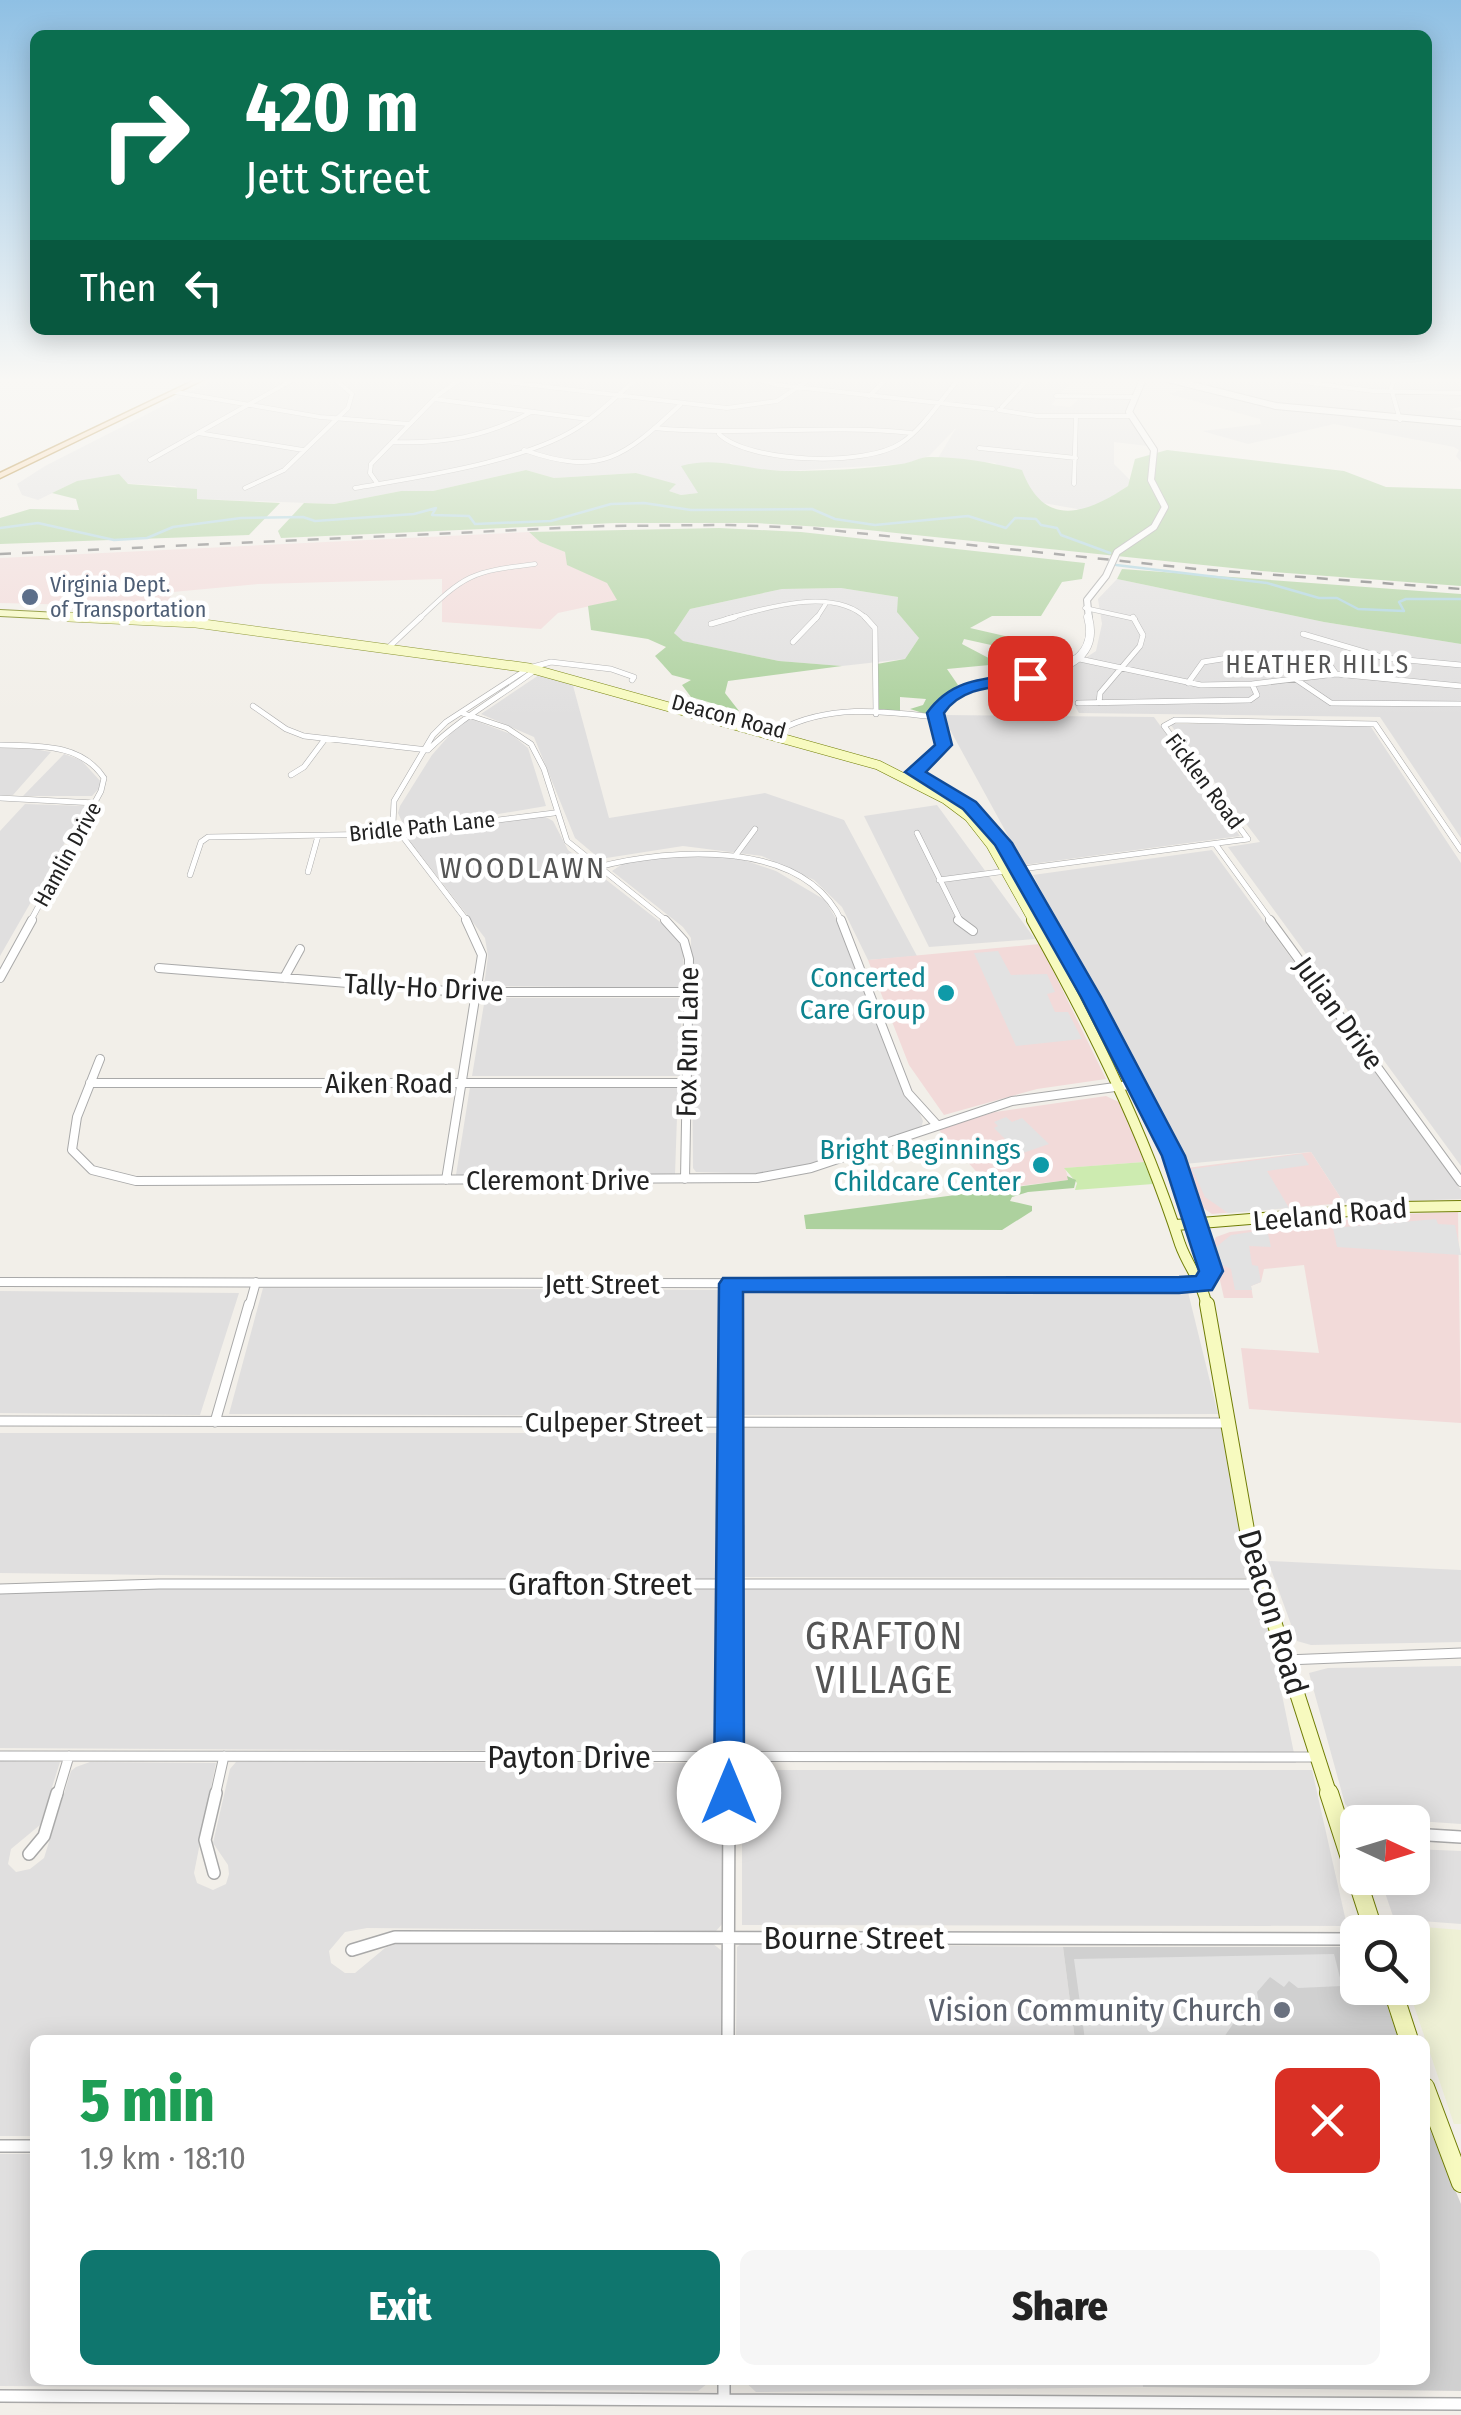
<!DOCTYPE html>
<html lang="en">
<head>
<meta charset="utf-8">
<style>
  :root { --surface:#fff; --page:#f6f6f6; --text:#222; --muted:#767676; --accent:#0f766e }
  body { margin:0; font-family:"Fira Sans Condensed",sans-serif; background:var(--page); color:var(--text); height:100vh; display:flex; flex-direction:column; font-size:38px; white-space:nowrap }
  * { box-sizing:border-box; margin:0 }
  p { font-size:32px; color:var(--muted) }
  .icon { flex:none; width:55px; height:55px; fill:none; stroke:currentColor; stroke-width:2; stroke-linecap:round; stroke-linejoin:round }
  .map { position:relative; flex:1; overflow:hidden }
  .drawer { position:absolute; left:30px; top:2035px; width:1400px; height:350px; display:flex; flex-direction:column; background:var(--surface); border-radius:15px; box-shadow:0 5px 25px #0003 }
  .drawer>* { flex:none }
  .guide { position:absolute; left:30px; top:30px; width:1402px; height:305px; border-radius:15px; box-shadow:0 5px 25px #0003; background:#0b6e4f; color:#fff; overflow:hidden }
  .needle { width:65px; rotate:94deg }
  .tools { position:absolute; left:1340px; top:1805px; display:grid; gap:20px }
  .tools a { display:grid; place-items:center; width:90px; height:90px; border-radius:15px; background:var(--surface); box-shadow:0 5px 25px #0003; font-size:50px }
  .pin { position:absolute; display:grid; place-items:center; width:85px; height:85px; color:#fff; margin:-42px; border-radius:20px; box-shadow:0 5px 15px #0006 }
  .me { position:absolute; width:110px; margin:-55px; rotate:0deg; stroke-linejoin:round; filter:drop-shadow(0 0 8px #0008) }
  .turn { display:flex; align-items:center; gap:35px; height:210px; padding:0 50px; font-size:45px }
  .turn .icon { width:130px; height:130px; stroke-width:2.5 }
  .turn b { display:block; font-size:70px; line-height:85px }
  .then { display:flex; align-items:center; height:95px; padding:0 50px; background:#0003; gap:20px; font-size:38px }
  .round { display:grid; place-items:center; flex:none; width:105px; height:105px; border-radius:15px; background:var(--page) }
  .headline { display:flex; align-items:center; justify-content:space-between; height:170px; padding:0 50px }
  h1 { font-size:60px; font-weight:800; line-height:75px; color:#1e9e55 }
  .button { display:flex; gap:20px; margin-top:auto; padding:20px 50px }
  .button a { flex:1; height:115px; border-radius:15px; background:var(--accent); color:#fff; font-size:40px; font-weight:800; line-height:115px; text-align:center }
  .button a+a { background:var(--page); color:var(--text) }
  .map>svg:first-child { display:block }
  .residential { fill:#e0dfdf }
  .commercial { fill:#f2dad9 }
  .religious { fill:#d0d0d0 }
  .farmland { fill:#eef0d5 }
  .grass { fill:#cdebb0 }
  .forest { fill:#add19e }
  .parking { fill:#e2e2e2 }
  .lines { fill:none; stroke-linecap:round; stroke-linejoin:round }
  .stream { stroke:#aad3df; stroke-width:2.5 }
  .minor-far4-casing { stroke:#a9a9a9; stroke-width:5 }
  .minor-far3-casing { stroke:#a9a9a9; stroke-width:6 }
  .minor-far2-casing { stroke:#a9a9a9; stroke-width:10 }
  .minor-far1-casing { stroke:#a9a9a9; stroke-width:11 }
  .minor-casing { stroke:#a9a9a9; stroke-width:14 }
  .tertiary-far1-casing { stroke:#a9a9a9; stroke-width:8 }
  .tertiary-casing { stroke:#a9a9a9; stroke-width:9 }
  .secondary-far4-casing { stroke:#707d05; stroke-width:8 }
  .secondary-far3-casing { stroke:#707d05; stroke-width:10 }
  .secondary-far2-casing { stroke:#707d05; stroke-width:12 }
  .secondary-far1-casing { stroke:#707d05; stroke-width:16 }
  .secondary-casing { stroke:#707d05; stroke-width:20 }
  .primary-casing { stroke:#a06b00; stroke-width:3 }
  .minor-far4 { stroke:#fff; stroke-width:4 }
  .minor-far3 { stroke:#fff; stroke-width:5 }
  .minor-far2 { stroke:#fff; stroke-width:8 }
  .minor-far1 { stroke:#fff; stroke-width:9 }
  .minor { stroke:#fff; stroke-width:11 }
  .tertiary-far1 { stroke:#fff; stroke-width:6 }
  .tertiary { stroke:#fff; stroke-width:8 }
  .secondary-far4 { stroke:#f7fabf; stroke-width:6 }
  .secondary-far3 { stroke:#f7fabf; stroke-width:9 }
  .secondary-far2 { stroke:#f7fabf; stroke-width:10 }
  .secondary-far1 { stroke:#f7fabf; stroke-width:14 }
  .secondary { stroke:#f7fabf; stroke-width:18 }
  .primary { fill:#fcd6a4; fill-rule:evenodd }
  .rail { stroke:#707070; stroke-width:2.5; stroke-dasharray:11 11; stroke-linecap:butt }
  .route { fill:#1a73e8; stroke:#114b97; stroke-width:2.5 }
  .service-dot { fill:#5c6f8a; stroke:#fff; stroke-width:4 }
  .culture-dot { fill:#0f9aa8; stroke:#fff; stroke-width:4 }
  .worship-dot { fill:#6b7280; stroke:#fff; stroke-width:4 }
  .labels { text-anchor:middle; stroke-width:9; stroke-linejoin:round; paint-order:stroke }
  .far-service-label { font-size:22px; fill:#4e5e75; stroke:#fff; text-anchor:start }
  .far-street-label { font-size:22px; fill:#222; stroke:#fff }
  .far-neighbourhood-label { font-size:25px; letter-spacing:2.5px; fill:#555; stroke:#fff }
  .culture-label { font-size:28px; fill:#0d838f; stroke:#fff; text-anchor:end }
  .street-label { font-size:28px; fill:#222; stroke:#fff }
  .neighbourhood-label { font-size:30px; letter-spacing:2.5px; fill:#555; stroke:#fff }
  .near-street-label { font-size:32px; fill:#222; stroke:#fff }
  .near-worship-label { font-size:32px; fill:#5b616d; stroke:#fff; text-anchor:end }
  .near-quarter-label { font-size:38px; letter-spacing:2.5px; fill:#555; stroke:#fff }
</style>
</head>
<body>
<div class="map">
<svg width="1461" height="2415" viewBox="0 0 1461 2415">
  <rect width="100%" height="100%" fill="#f2efe9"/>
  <path class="residential" d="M216,379h892l-3,4 -34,-1 -20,23 19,2 9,-9h51l-5,15 23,33 -34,-4v22l16,16 -2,6 -32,22 -13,2 -40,-7 -48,-40 -57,-5 18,-30 -27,28 -25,8 -116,7 -45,-2 -12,-6 -33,24 1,6 -18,2 -12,-4 6,-6 -39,-12 -82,5 -28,-8 -93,21h-32l-67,13 -137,-5 -22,-13 -98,-5 -39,19 -16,-5 -5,-11 28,-18z
    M1171,379h253l-7,3 4,3 40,-5v27l-12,2 12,2v51l-5,-6 3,-6 -5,-3 -120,-23 -86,20 -46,-13 59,-7 -1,-5 -91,-25 18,-6 87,19 53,7 -80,-14z
    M1117,579l207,43 137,22v194l-81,-121 -301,-4 -21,-37 38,-25 6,-27 -4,-25z
    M841,588l57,9 21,41 -14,21 -63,7 -63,-5 -97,-20 -8,-8 16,-24 92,-20z
    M539,675l33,7 37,136 156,-25 79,27 73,136 -49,4 -26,-53 -28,-27 -52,-24 -79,-10 -83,13 -25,-21 -41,-101 -53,-23z
    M942,715l212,2 86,119 -216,29z
    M471,719l40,15 17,14 18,58 -131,22 -11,-2 -6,-13 2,-7 32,-51 29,-33z
    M1170,724h199l92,139v303l-233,-319 32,-5z
    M0,748l34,1 17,3 -38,43h-13z
    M64,754l17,6 22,24 -11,12h-69z
    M25,804l61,2 -86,150v-125z
    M937,805l98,134 -106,8 -65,-131z
    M544,816l9,5 15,29 105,82 10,17 1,35 -4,4 -196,-2 4,-30 -3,-18 -80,-103z
    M1212,850l249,340v9l-117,4 -33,-51 -127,12 -151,-289z
    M686,854l55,5 35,12 49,29 13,22 85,199 -2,7 -117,39 -37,7 -71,-2 -3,-4 -2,-230 -8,-11 -71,-56 15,-10z
    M485,998h197l-2,78h-208z
    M470,1087h208l-3,88h-219z
    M263,1288l460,2 -2,126 -492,-2z
    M0,1291l239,2 -39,122 -200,-2z
    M738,1292h450l30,122 -479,1z
    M740,1428l481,1 31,149 -511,-1z
    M0,1433h723l-2,149 -721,-9z
    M1268,1561l193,9v72l-150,3 -14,-4z
    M739,1587l521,1 36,175 -556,-1z
    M715,1588l11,4 -1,152 -7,8 -718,-4v-159z
    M1461,1666v158l-102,-7 -14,-13 -36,-131 19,-5z
    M0,1761l60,1 -20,63 -29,24 -3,15 8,8 14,-3 14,-11 27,-87 5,-4 14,-5 126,1 -22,110 3,10 16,7 13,-6 3,-10 -1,-9 -15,-22 17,-74 6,-7 483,1 4,4v156l-7,8 -349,-3 -22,4 -16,19 2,12 14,10h10l30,-25 11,-4 316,-1 10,8 -1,89h-686v96h-35z
    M742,1770h570l35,156 -605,-1z
    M1413,1849l48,2v73l-67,-5 -14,-41h32z
    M741,1944l322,3 12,93h-339l1,-93z
    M0,2154h35v226h677l-14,11 -698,-5z
    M743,2380h399l1,7 -387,5z"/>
  <path class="commercial" d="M529,532l11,10 25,10 3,13 39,17 11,18 -60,13 -17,16 -99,-7v-43l-184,5 -85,8 -8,15 -165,-4v-45z
    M1040,944l66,135 -69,10 -93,26 -35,-50 -41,-105z
    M1106,1096l15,7 23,59 -79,6 4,12 -77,9 -54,-60 57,-17z
    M1311,1152l33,51 -132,11 -12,-8 -13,-38z
    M1458,1212l3,211 -212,-14 -8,-61 78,5 -15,-88 -40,4 -3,13 -10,4 2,12h-29l-12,-53 4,-8 14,-5 173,-18z"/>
  <path class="religious" d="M1063,1947h294l1,41h23l18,52h-324z
    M1425,2118l36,86v187l-318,-4 -1,-7h283z"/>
  <path class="farmland" d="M1387,1924l74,6v194h-7l-46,-136h4v-56h-22z"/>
  <path class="grass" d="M1144,1162l9,22 -78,6 2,-7 -13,-15z"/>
  <path class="forest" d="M1167,450l177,21 42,16 75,2v97l-200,-15 -403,-42 -103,-6h-140l-334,15 -3,-7 26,-28 30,1 67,-13h32l93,-21 28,8 82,-5 40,11 -7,7 12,4 17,-2 -17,-27c36,-11 68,5 105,5 38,0 79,-2 115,-7 10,-1 20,-8 30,-7 30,0 62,6 91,13 22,59 64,44 106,16l7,-27z
    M119,474l9,10 69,5v10l83,4 -31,32 -249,9v-26l30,-9 49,1 -3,-11 -24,-6 25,-12z
    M719,528l82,4 284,31 -3,16 -20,3 -21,34h-49l-22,12 70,16 -9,10 -67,-15 -2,5 38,20 -53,5 11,16 -32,29 -16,-5 13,-4 3,-6 -26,-2v16h-22l-1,-49 28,-5 14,-21 -22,-26 1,-15 -57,-9 -59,1 -92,20 -16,24 9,8 96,20 63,5 -114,15 -3,12 14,18 -48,-14 -9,-12 9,-5 -19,-5 -17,-19 11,-9 -18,-8 -57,-9 -3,-24 29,-6 -10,-17 -40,-18 -2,-13 -25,-10 -11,-10z
    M1122,569l339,25v50l-137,-22 -207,-43z
    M1067,1176l9,4 -2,8 -46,4 -16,5 -2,4 22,5v5l-30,19 -196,-1 -2,-14 264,-35z"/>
  <path class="parking" d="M998,951l13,24 36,-1 8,18 -8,2 8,18h13l14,27 -66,7 -42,-93z
    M1006,1117l6,5 10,-4 27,26 -29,10 -26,-26 4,-2 -4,-4z
    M1302,1154l7,11 -42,6 22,37 -61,5 -23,-16 -13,-28z
    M1436,1219l2,5 17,1 6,30 -124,-8 -4,-19z
    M1258,1231l10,3 3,13 -22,-1 3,19 6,1 3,16 -10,4 1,4h-17l-4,-21 -13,-6 -3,-15 16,-13z
    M1334,1954l8,32 -44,2 -9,-7 -5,6 -14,-10 -13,15 2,11h-27l3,18 -13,19h-137l-11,-81z"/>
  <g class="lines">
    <path class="stream" d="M0,528l38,-5 76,17 33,-2 26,-11 68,-9 62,-1 12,4 99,-7 22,-6 -4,7 37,1 6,8 76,-3 60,-17 33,-1 47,7 121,-1 23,10 40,6 93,-9 38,12 9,-10 21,1 5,6 16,3 4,7 49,18
      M1116,565l151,18 52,15h18l21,11 46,2 -5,-9 7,-3h55"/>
    <defs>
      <path id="minor-far4" d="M481,379l246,29 50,-7 33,-22
        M755,379l23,6 215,24
        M1280,379l93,12 88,2
        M1395,379l-4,9 9,32
        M175,392l145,25 89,7
        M869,396l18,-17
        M1056,396l77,1
        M434,399l154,20
        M1002,407l26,-28
        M999,410l38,6h93
        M654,428c86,8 171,-4 257,5
        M198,433l105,17
        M719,434c30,29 147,33 182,9 22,-14 40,-44 58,-64
        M392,442c50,2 95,-5 139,-30
        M979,448l97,10
        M524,450c77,27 100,7 156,-45
        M150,460l144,-81
        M377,483l-7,-10 1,-9 67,-69 23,-16
        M1074,484l2,-68
        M245,488l39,-18 64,-62 4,-14 -17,-15
        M355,488c63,-11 177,-27 228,-64 19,-13 36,-30 53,-45
        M1085,608l50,11
        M419,619c47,-45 51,-47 116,-55
        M726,619c39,-11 108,-33 141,0
        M816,619l9,-14"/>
      <path id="minor-far3" d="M865,617l10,11 1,86
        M711,624l24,-7
        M1303,634l82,24 76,7
        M793,642l24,-25
        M389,647l32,-30
        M1075,658l126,27 51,-1 84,-10 125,12
        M1294,678l37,25 130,1
        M1188,683l15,-21 44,-7 70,4 10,2 9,13
        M1078,703l172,-3 7,-5 -5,-11
        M1099,703l1,-10 40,-47 3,-11 -10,-18
        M253,706l33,23 18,7 124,14
        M462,713l45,15 24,16 13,25 23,72 101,81
        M780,730c49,-26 103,-19 156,-13
        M0,745c38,1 81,-2 104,33l-3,13 -71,131
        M428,750c33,-33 74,-54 111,-83
        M291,775l13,-8 21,-28
        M0,798l95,5
        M917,833l44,89
        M1216,845l56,77
        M735,856l20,-27
        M598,867c73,-19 206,-29 244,55
        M308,872l10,-36
        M190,875l11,-33 7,-5 180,-3 166,-21
        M939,880l309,-41 -84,-113 11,-6 200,4 86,126
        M468,922l-75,-98 1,-23 39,-66 13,-13 83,-54 22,-6 60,7 23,8 -2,3"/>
      <path id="minor-far2" d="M665,920l19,21 5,18 -4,220
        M841,920l67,173 29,32
        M958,920l15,11
        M1270,920l191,262
        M159,968l301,24h229
        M0,978l32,-58
        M284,978l16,-29
        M100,1059l-23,58 -5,33 20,20 44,11 621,-3 54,-10 201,-67 125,-17
        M90,1083h597
        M446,1180l36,-225 -16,-35
        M0,1282l1200,2
        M249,1307l7,-25
        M731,1307v-23"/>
      <path id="minor-far1" d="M0,1421l1228,2
        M215,1422l34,-118
        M0,1589l159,-5h1102
        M1286,1660l175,-7
        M0,1756l1318,1
        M57,1796l12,-40
        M215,1796l9,-40
        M729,1796l2,-492"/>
      <path id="minor" d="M1342,1830l16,1
        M1412,1834l49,3
        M29,1854l15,-18 13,-43
        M214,1873l-9,-33 11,-47
        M352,1950l43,-13 963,2
        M728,2040l1,-247
        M0,2146h35
        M724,2380v20
        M0,2396l1461,8"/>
      <path id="tertiary-far1" d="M1168,379l108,27 185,17
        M1089,619l-2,-19 19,-24 11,-24 37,-25 11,-20 -14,-27 3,-30 -25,-38 14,-33"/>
      <path id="tertiary" d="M906,776l23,-13 15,-18 -8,-32c9,-11 17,-18 30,-24 38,-15 140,-6 122,-72"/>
      <path id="secondary-far4" d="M0,613l118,6"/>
      <path id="secondary-far3" d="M69,617l127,6 333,45 349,97 67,34 24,18 22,28 43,77
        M919,775l51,30 33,38 45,79"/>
      <path id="secondary-far2" d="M1032,920c59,105 111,209 148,324 9,25 22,36 27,63
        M1047,920l126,236 38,115 -8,13
        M1176,1225l223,-18 62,-1"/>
      <path id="secondary-far1" d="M1207,1304l43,243 80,249"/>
      <path id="secondary" d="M1329,1793l45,139
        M1392,1988l17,52
        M1425,2087l36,96"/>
      <path id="primary" d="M197,379h8l-205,99v-5z"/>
    </defs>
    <use href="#minor-far4" class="minor-far4-casing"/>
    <use href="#minor-far3" class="minor-far3-casing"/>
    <use href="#minor-far2" class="minor-far2-casing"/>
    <use href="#minor-far1" class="minor-far1-casing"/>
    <use href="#minor" class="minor-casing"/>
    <use href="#tertiary-far1" class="tertiary-far1-casing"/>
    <use href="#tertiary" class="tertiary-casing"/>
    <use href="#secondary-far4" class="secondary-far4-casing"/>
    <use href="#secondary-far3" class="secondary-far3-casing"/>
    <use href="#secondary-far2" class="secondary-far2-casing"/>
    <use href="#secondary-far1" class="secondary-far1-casing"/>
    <use href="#secondary" class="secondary-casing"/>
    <use href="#primary" class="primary-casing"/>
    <use href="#minor-far4" class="minor-far4"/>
    <use href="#minor-far3" class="minor-far3"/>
    <use href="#minor-far2" class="minor-far2"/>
    <use href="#minor-far1" class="minor-far1"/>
    <use href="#minor" class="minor"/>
    <use href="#tertiary-far1" class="tertiary-far1"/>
    <use href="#tertiary" class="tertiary"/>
    <use href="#secondary-far4" class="secondary-far4"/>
    <use href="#secondary-far3" class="secondary-far3"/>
    <use href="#secondary-far2" class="secondary-far2"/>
    <use href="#secondary-far1" class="secondary-far1"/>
    <use href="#secondary" class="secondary"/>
    <use href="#primary" class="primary"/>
    <path class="rail" d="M0,554l605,-28 122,-1 84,3 386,41 264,20"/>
  </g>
  <linearGradient id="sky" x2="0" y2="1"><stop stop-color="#8fc0e4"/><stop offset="0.53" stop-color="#f9f8f5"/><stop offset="1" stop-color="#f9f8f5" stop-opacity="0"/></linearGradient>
  <rect width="1461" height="717" fill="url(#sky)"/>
  <path class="route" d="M1030,673l6,1v7c-32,7 -72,2 -92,32l8,32 -26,27 50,30 36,41 89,154 84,159 38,115 -11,19 -33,3 -436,-1 1,501 -4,10 -11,4 -11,-4 -4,-10 5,-509 4,-6 456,-1 17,-1 3,-5 -37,-115 -81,-159 -86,-152 -32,-36 -58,-37 30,-27 -8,-32c26,-37 62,-34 103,-40z"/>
  <circle class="service-dot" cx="30" cy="597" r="10"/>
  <g class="culture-dot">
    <circle cx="946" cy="993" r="10"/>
    <circle cx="1041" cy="1165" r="10"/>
  </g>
  <circle class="worship-dot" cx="1282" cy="2010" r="10"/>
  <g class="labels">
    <g class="far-service-label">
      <text x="50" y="592">Virginia Dept.<tspan x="50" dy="25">of Transportation</tspan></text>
    </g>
    <g class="far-street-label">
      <text transform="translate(729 716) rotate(15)" y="8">Deacon Road</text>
      <text transform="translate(1205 781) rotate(53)" y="8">Ficklen Road</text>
      <text transform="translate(422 826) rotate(-6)" y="8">Bridle Path Lane</text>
      <text transform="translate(67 854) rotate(-61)" y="8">Hamlin Drive</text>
    </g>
    <g class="far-neighbourhood-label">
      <text x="1318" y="673">HEATHER HILLS</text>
    </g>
    <g class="culture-label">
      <text x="926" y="987">Concerted<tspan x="926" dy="32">Care Group</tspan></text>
      <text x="1021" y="1159">Bright Beginnings<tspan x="1021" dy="32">Childcare Center</tspan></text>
    </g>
    <g class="street-label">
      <text transform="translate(424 987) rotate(3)" y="10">Tally-Ho Drive</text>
      <text transform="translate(1339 1013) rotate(54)" y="10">Julian Drive</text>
      <text transform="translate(687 1042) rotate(-89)" y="10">Fox Run Lane</text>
      <text x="389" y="1093">Aiken Road</text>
      <text x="558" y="1190">Cleremont Drive</text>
      <text transform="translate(1330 1214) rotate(-5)" y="10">Leeland Road</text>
      <text x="602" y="1294">Jett Street</text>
      <text x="614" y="1432">Culpeper Street</text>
    </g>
    <g class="neighbourhood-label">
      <text x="523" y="878">WOODLAWN</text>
    </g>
    <g class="near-street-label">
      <text x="600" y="1595">Grafton Street</text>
      <text transform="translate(1273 1612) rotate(73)" y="11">Deacon Road</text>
      <text x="569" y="1768">Payton Drive</text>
      <text x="854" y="1949">Bourne Street</text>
    </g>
    <g class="near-worship-label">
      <text x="1262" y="2021">Vision Community Church</text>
    </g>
    <g class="near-quarter-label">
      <text x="885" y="1649">GRAFTON<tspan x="885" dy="44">VILLAGE</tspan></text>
    </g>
  </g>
</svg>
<div class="tools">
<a><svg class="needle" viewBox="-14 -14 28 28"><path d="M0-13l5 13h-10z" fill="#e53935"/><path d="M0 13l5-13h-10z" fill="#767676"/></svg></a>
<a><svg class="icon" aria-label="search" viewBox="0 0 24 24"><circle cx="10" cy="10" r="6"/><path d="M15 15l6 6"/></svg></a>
</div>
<div class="pin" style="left:1030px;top:678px;background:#d93025"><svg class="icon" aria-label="arrive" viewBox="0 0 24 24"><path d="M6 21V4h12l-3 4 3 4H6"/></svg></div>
<svg class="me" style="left:729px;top:1793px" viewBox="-20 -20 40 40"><circle r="19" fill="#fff"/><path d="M0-13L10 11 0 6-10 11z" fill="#1a73e8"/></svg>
<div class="guide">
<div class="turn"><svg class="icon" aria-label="right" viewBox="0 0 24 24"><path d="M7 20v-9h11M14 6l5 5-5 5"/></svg><div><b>420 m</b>Jett Street</div></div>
<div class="then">Then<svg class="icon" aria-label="left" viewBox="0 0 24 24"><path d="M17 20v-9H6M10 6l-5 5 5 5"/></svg></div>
</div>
<section class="drawer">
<div class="headline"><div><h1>5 min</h1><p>1.9 km · 18:10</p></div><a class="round" style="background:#d93025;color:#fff"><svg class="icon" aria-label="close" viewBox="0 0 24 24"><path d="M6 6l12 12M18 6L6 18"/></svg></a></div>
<div class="button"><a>Exit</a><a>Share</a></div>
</section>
</div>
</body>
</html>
